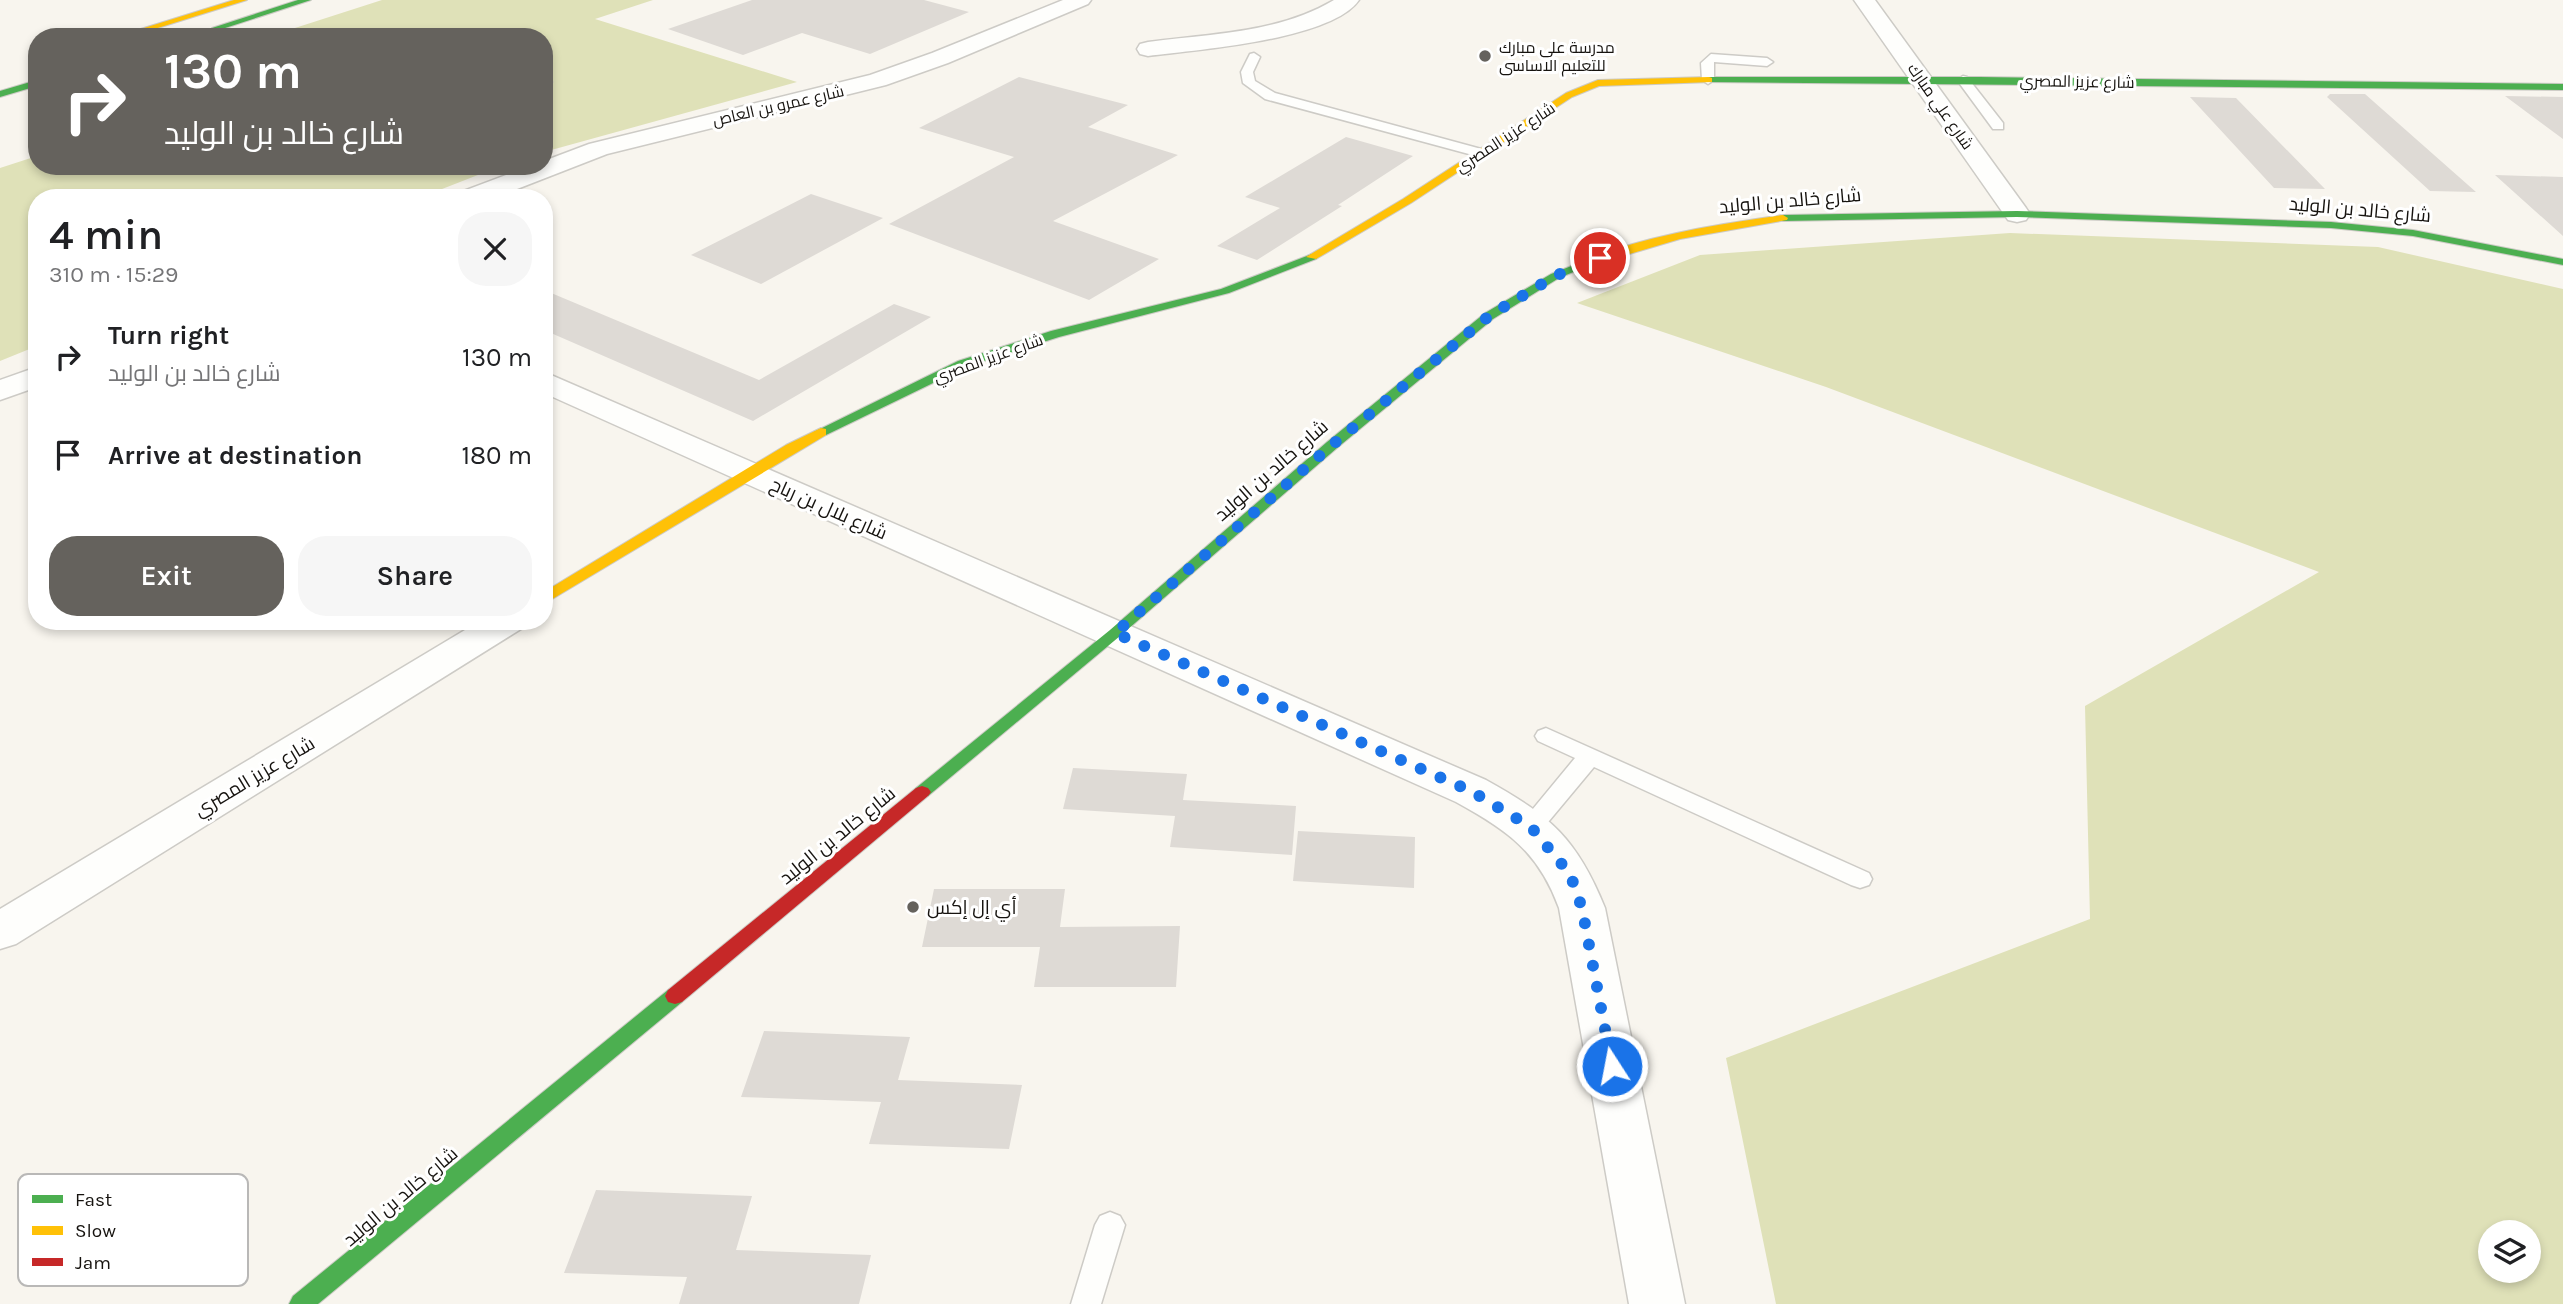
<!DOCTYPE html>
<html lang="en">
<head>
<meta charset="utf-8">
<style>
  :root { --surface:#fff; --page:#f6f6f6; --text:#202124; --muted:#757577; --accent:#65625d }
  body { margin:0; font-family:Karla,Cairo,sans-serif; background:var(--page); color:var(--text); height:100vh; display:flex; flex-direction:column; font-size:26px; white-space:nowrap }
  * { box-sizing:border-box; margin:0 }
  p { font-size:23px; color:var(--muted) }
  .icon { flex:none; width:38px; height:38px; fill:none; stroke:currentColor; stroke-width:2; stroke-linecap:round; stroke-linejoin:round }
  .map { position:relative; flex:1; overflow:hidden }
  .panel { position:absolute; left:28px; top:189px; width:525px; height:441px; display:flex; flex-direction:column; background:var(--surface); border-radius:28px; box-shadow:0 4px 10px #0003 }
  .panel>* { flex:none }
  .hud { position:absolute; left:28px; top:28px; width:525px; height:147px; border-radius:28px; box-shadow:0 4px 10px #0003; background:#65625d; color:#fff; overflow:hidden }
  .buttons { position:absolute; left:2478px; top:1220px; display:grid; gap:14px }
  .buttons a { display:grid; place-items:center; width:63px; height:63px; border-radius:50%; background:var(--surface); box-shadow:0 4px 10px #0003; font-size:35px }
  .pin { position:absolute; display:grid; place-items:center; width:60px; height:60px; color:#fff; margin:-30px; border:4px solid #fff; border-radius:50%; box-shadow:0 2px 7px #0007 }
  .me { position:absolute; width:77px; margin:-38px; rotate:349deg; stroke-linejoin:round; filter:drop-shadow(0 0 5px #0008) }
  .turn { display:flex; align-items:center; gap:24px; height:147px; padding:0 21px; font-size:32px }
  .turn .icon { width:91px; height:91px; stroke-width:2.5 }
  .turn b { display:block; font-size:49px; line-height:60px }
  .round { display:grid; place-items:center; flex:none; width:74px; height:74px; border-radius:28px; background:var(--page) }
  .headline { display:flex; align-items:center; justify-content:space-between; height:119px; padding:0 21px }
  h1 { font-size:42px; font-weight:600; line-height:52px }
  .button { display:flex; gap:14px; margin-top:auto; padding:14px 21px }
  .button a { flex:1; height:80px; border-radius:28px; background:var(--accent); color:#fff; font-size:28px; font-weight:600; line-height:80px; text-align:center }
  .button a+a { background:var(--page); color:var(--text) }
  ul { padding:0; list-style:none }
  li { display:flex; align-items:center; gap:21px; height:98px; padding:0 21px }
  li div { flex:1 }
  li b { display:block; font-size:26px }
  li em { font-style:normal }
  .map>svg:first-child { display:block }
  .green { fill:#dfe1b8; fill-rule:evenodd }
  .building { fill:#dedad5 }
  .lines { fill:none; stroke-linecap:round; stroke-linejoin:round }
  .lane-casing { stroke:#cdcbc6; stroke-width:3 }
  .street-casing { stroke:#cdcbc6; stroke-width:3 }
  .fast-casing { stroke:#cdcbc6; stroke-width:2 }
  .slow-casing { stroke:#cdcbc6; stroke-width:2 }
  .jam-casing { stroke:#cdcbc6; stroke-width:2 }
  .lane { fill:#fefefc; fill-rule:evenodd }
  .street { fill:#fefefc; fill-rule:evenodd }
  .fast { fill:#4caf50; fill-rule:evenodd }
  .slow { fill:#ffc107; fill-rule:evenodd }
  .jam { fill:#c62828; fill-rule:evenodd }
  .route { stroke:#1a73e8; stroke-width:12; stroke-dasharray:0 21.6 }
  .poi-dot { fill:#65625d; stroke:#fff; stroke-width:2.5 }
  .labels { text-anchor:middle; stroke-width:6; stroke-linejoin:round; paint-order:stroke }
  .far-poi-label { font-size:16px; fill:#16130f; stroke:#fff; text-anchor:start }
  .far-street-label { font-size:16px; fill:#16130f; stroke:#fff }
  .street-label { font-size:19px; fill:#16130f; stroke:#fff }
  .poi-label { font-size:19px; fill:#16130f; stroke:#fff; text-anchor:start }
  .key { fill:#fff; stroke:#b9b8b7; stroke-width:2 }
  .key-label { font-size:19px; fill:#16130f }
</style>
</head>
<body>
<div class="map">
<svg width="2563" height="1304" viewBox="0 0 2563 1304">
  <rect width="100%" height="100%" fill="#f8f5ee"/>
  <path class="green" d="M382,0h271l-58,19 202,63 -253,70v-115h-277z
    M37,156v10h464l-82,32h-382v148l-37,15v-193z
    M2010,233l368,14 185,42v1015h-787l-50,-246 364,-139 -5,-213 234,-134 -493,-185 -249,-84 123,-48zM2529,1232v38h-39v-38z"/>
  <path class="building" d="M752,0h172l45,12 -99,42 -68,-21 -59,22 -75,-26z
    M1019,77l109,28 -40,22 90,28 -125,66 106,38 -70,41 -200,-76 125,-67 -95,-29z
    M2330,94h35l111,98 -46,-1 -103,-94z
    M2505,96l58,1v42z
    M2190,97l46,1 89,91 -51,-1z
    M1346,137l67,19 -75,49 4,1 -85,54 -40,-14 63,-38 -35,-11z
    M2495,175l68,2v59z
    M811,194l72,24 -122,66 -70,-29z
    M544,290l215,90 135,-76 37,13 -178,104 -209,-91z
    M1073,768l114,6 -4,26 113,6 -4,49 -122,-8 5,-31 -112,-7z
    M1298,831l117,6 -1,51 -121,-7z
    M934,889h131l-5,38 120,-1 -4,61h-142l6,-40h-118z
    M764,1031l146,6 -12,43 124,5 -13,64 -140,-5 12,-42 -140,-5z
    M596,1190l156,6 -16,54 135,5 -12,49h-180l8,-27 -123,-4z"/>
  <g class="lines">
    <defs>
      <path id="lane" d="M1254,53l6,4 -7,15 2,9 20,12 210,57 2,3 -7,4 -215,-58 -22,-16 -2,-11 9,-18z
        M1711,54l56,4 6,4 -6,4 -53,-4v18l-6,4 -6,-4 -1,-17z
        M1963,76l4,1 36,46v6h-10l-36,-49z
        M544,79h6l2,3 -8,5z
        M497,166h17l13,11 -7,4z
        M1546,728l323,145 3,6 -3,6 -9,3 -9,-3 -257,-118 -55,66 -8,3 -8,-3 -4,-6 4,-6 52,-63 -37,-17 -3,-5 3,-5z
        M1110,1212l10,4 5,9 -24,79h-30l24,-79 5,-9z"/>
      <path id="street" d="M1063,0h28l-3,4 -140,59 -62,22 -279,69 -113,44h-37l4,-6 69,-26h14v-5l45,-17 281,-69 62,-22z
        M1334,0h25c-27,40 -164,50 -211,56l-8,-2 -3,-5 3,-5 8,-2c63,-8 131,-9 186,-42z
        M1854,0h21l151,208 4,6 -4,6 -9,2 -9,-2z
        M37,367v20l-37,13v-20z
        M544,372l942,408c65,36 91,59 119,128l80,396h-56l-70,-396c-21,-57 -52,-78 -103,-106l-912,-409z
        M480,621h47l-6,8 -505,315 -16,5v-40z"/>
      <path id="fast" d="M298,0h13l-92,30 -7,-2z
        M1709,77h270l584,7v6l-857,-8v-4z
        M37,80v6l-37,11v-6z
        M2017,211l314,11 82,8 150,29v6l-150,-29 -82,-8 -314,-11 -234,4 -5,-3 5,-3z
        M1312,254l6,3 -2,2 -87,34 -170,44 -93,30 -140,68h-10l-2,-3 144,-71 93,-30 170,-42z
        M1579,263l4,1v4l-24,10 -66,41 -156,129 -217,188 -192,160h-12l-3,-4 3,-4 194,-158 217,-188 158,-129 66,-39z
        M675,988l7,2 3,6 -3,6 -364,302h-29l4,-8 375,-306z"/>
      <path id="slow" d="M234,0h13l-118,37h-14z
        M1709,77l3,1v4l-113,4 -27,11 -161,106 -95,56 -10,-2 97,-58 163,-106 32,-13z
        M1783,215l5,3 -1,2 -107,19 -101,30 -6,-3c10,-8 27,-12 40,-16 55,-18 113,-27 170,-35z
        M821,428l5,1v6l-282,169v-12l242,-147z"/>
      <path id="jam" d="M922,786l6,2 3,4 -3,4 -246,206 -7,2 -7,-2 -3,-6 3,-6 248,-202z"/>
    </defs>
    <use href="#lane" class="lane-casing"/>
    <use href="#street" class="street-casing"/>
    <use href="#fast" class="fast-casing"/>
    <use href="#slow" class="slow-casing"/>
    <use href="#jam" class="jam-casing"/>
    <use href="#lane" class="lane"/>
    <use href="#street" class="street"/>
    <use href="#fast" class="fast"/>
    <use href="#slow" class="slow"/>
    <use href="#jam" class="jam"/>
  </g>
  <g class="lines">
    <path class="route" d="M1600,258l-45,18 -66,40 -157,129 -217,188 356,158 60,36 39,47 12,34 30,158"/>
  </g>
  <g class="poi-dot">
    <circle cx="1485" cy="56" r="7"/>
    <circle cx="913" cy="907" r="7"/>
  </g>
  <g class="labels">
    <g class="far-poi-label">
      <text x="1499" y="53">مدرسة على مبارك<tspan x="1499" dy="18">للتعليم الاساسى</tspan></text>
    </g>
    <g class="far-street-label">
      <text transform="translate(2077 81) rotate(1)" y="6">شارع عزيز المصري</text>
      <text transform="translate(778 105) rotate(-13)" y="6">شارع عمرو بن العاص</text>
      <text transform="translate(1941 106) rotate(55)" y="6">شارع علي مبارك</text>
      <text transform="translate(1505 137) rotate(-33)" y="6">شارع عزيز المصري</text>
      <text transform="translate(988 358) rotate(-20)" y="6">شارع عزيز المصري</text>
    </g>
    <g class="street-label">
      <text transform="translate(1790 200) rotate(-5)" y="7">شارع خالد بن الوليد</text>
      <text transform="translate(2360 209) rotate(5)" y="7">شارع خالد بن الوليد</text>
      <text transform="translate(1271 470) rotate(-41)" y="7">شارع خالد بن الوليد</text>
      <text transform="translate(829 508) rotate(24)" y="7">شارع بلال بن رباح</text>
      <text transform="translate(254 776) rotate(-31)" y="7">شارع عزيز المصري</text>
      <text transform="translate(837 835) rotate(-39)" y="7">شارع خالد بن الوليد</text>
      <text transform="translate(400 1196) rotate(-40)" y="7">شارع خالد بن الوليد</text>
    </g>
    <g class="poi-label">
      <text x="927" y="914">أي إل إكس</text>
    </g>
  </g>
  <rect x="18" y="1174" width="230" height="112" rx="10" class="key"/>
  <rect x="32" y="1195" width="31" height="8" fill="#4caf50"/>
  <rect x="32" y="1226" width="31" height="9" fill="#ffc107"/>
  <rect x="32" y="1258" width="31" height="8" fill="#c62828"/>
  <g class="key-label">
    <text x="75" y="1206">Fast</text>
    <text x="75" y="1237">Slow</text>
    <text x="75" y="1269">Jam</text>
  </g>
</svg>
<div class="buttons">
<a><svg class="icon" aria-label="layers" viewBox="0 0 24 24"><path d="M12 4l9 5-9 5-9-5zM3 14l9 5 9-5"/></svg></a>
</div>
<div class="pin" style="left:1600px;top:258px;background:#d93025"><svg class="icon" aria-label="arrive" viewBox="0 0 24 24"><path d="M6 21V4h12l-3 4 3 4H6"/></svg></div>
<svg class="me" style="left:1612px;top:1066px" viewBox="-20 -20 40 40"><circle r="17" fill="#1a73e8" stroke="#fff" stroke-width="3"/><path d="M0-11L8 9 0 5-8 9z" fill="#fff"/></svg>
<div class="hud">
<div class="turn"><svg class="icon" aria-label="right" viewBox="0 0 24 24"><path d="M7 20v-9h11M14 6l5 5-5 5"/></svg><div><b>130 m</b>شارع خالد بن الوليد</div></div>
</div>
<section class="panel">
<div class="headline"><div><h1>4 min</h1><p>310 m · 15:29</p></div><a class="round"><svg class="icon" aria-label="close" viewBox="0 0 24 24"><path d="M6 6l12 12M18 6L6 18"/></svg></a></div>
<ul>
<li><svg class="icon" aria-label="right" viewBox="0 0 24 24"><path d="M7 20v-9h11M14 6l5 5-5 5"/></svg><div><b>Turn right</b><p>شارع خالد بن الوليد</p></div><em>130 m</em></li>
<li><svg class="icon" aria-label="arrive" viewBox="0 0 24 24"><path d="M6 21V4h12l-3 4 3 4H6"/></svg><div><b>Arrive at destination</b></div><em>180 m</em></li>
</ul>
<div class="button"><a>Exit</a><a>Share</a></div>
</section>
</div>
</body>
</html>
